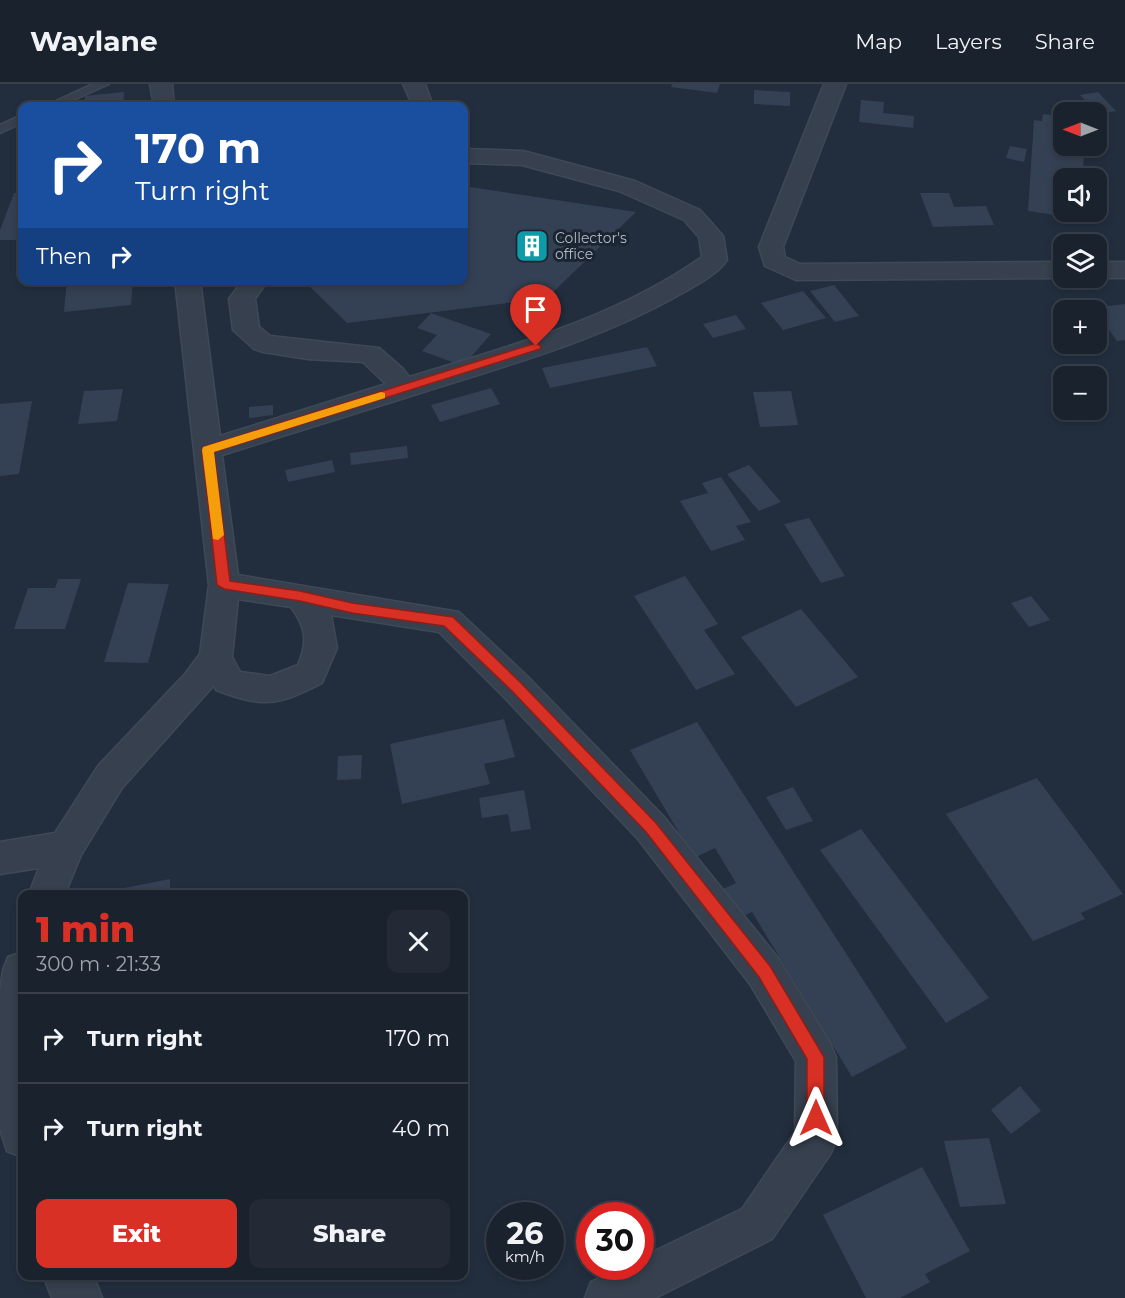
<!DOCTYPE html>
<html lang="en">
<head>
<meta charset="utf-8">
<style>
  :root { --surface:#1a222e; --page:#232a36; --text:#f1f3f6; --muted:#9fa4aa; --line:#383f4a; --accent:#d93025 }
  body { margin:0; font-family:Montserrat,sans-serif; background:var(--page); color:var(--text); height:100vh; display:flex; flex-direction:column; font-size:22px; white-space:nowrap }
  * { box-sizing:border-box; margin:0 }
  p { font-size:20px; color:var(--muted) }
  .icon { flex:none; width:33px; height:33px; fill:none; stroke:currentColor; stroke-width:2; stroke-linecap:round; stroke-linejoin:round }
  .map { position:relative; flex:1; overflow:hidden }
  .sheet { position:absolute; left:18px; top:806px; width:450px; height:390px; display:flex; flex-direction:column; background:var(--surface); border-radius:12px; box-shadow:0 3px 9px #0003,0 0 0 2px var(--line) }
  .sheet>* { flex:none }
  .banner { position:absolute; left:18px; top:18px; width:450px; height:183px; border-radius:12px; box-shadow:0 3px 9px #0003,0 0 0 2px var(--line); background:#1a4fa0; color:#fff; overflow:hidden }
  .needle { width:39px; rotate:270deg }
  .fabs { position:absolute; left:1053px; top:18px; display:grid; gap:12px }
  .fabs a { display:grid; place-items:center; width:54px; height:54px; border-radius:12px; background:var(--surface); box-shadow:0 3px 9px #0003,0 0 0 2px var(--line); font-size:30px }
  .speed { position:absolute; left:486px; top:1118px; display:flex; gap:12px; font-size:30px; font-weight:700; text-align:center }
  .speed>* { display:grid; place-content:center; width:78px; height:78px; border-radius:50%; background:var(--surface); box-shadow:0 3px 9px #0003,0 0 0 2px var(--line); line-height:1 }
  .speed small { font-size:15px; font-weight:400 }
  .speed .limit { border:9px solid #d22; background:#fff; color:#111 }
  .pin { position:absolute; display:grid; place-items:center; width:51px; height:51px; color:#fff; margin:-62px -26px; border-radius:50% 50% 50% 0; rotate:-45deg; box-shadow:0 0 6px #0007 }
  .pin .icon { rotate:45deg }
  .me { position:absolute; width:66px; margin:-33px; rotate:0deg; stroke-linejoin:round; filter:drop-shadow(0 0 4px #0008) }
  .turn { display:flex; align-items:center; gap:21px; height:126px; padding:0 18px; font-size:27px }
  .turn .icon { width:78px; height:78px; stroke-width:2.5 }
  .turn b { display:block; font-size:42px; line-height:51px }
  .then { display:flex; align-items:center; height:57px; padding:0 18px; background:#0003; gap:12px; font-size:22px }
  .round { display:grid; place-items:center; flex:none; width:63px; height:63px; border-radius:12px; background:var(--page) }
  .summary { display:flex; align-items:center; justify-content:space-between; height:102px; padding:0 18px }
  h1 { font-size:36px; font-weight:800; line-height:45px; color:var(--accent) }
  .button { display:flex; gap:12px; margin-top:auto; padding:12px 18px }
  .button a { flex:1; height:69px; border-radius:12px; background:var(--accent); color:#fff; font-size:24px; font-weight:800; line-height:69px; text-align:center }
  .button a+a { background:var(--page); color:var(--text) }
  ul { padding:0; list-style:none }
  li { display:flex; align-items:center; gap:18px; height:90px; padding:0 18px; border-top:2px solid var(--line) }
  li div { flex:1 }
  li b { display:block; font-size:22px }
  li em { font-style:normal }
  header { display:flex; align-items:center; gap:36px; box-sizing:border-box; height:84px; padding:0 30px; background:var(--surface); border-bottom:2px solid var(--line) }
  header strong { font-size:28px }
  nav { display:flex; gap:33px; margin-inline-start:auto; font-size:21px }
  .map>svg:first-child { display:block }
  .building { fill:#344154 }
  .lines { fill:none; stroke-linecap:round; stroke-linejoin:round }
  .service-casing { stroke:#3f4956; stroke-width:3 }
  .minor-casing { stroke:#3f4956; stroke-width:3 }
  .service { fill:#36404e; fill-rule:evenodd }
  .minor { fill:#36404e; fill-rule:evenodd }
  .route { fill:#d93025; stroke:#8d1f18; stroke-width:1.5 }
  .slow { fill:#f59e0b }
  .labels { text-anchor:middle; stroke-width:6; stroke-linejoin:round; paint-order:stroke }
  .far-poi-label { font-size:14px; fill:#b2bac9; stroke:#1b2532; text-anchor:start }
</style>
</head>
<body>
<header>
<strong>Waylane</strong>
<nav><a>Map</a><a>Layers</a><a>Share</a></nav>
</header>
<div class="map">
<svg width="1125" height="1214" viewBox="0 0 1125 1214">
  <rect width="100%" height="100%" fill="#222e3e"/>
  <path class="building" d="M672,0h48l-3,9 -46,-6z
    M754,6l36,2v14l-36,-2z
    M124,8l-1,14h-39l1,-10z
    M1098,8l18,19 -18,3 -18,-19z
    M861,16l23,2 -1,11 31,3 -1,12 -54,-6z
    M1043,30l21,2v30h20l-1,32h-19v34h19v7l-55,-8 6,-91 8,1z
    M1010,62l17,3 -3,13 -18,-4z
    M464,102l172,26 -89,86 -200,25 -44,-43h161z
    M14,109h8v47h-22v-10z
    M920,109h29l5,14 32,-1 8,19 -61,2z
    M67,196h66l-2,25 -67,7z
    M834,201l25,31 -24,6 -25,-31z
    M803,207l23,27 -43,12 -22,-27z
    M1125,220v36l-8,1 -24,-33z
    M431,229l60,21 -28,32 -41,-15 15,-16 -20,-7z
    M736,231l10,14 -33,9 -10,-14z
    M647,263l10,19 -107,22 -8,-20z
    M491,304l9,16 -60,18 -9,-17z
    M123,305l-6,32 -39,3 6,-33z
    M791,307l7,34 -38,2 -7,-35z
    M32,317l-13,73 -19,2v-72z
    M273,321v10l-24,3v-11z
    M407,362l1,12 -57,7 -1,-12z
    M332,376l3,12 -47,10 -3,-12z
    M749,381l32,37 -22,9 -32,-37z
    M721,393l30,45 -15,4 9,14 -34,11 -31,-50 28,-8 -6,-10z
    M809,434l36,58 -24,7 -37,-59z
    M685,492l33,48 -14,6 31,44 -39,16 -62,-94z
    M58,495h23l-16,50h-51l14,-41h27z
    M128,499l41,1 -21,79 -44,-1z
    M1031,512l19,24 -21,7 -18,-24z
    M801,525l57,68 -62,30 -55,-70z
    M504,635l11,38 -31,7 6,20 -88,20 -12,-60z
    M697,638l210,326 -55,29 -100,-165 -15,7 -18,-28 17,-8 -21,-35 -21,10 -64,-108z
    M362,671l-1,24 -24,1 1,-24z
    M1037,694l86,116 -42,19 4,6 -52,22 -87,-127z
    M793,703l20,34 -27,9 -20,-33z
    M524,706l7,39 -20,3 -3,-18 -26,4 -3,-20z
    M861,745l128,169 -43,25 -126,-173z
    M170,795v15h-61v-3z
    M1020,1002l21,25 -30,23 -20,-24z
    M989,1054l17,66 -46,3 -16,-66z
    M922,1083l48,84 -45,23 5,8 -30,16h-34l-43,-83z"/>
  <g class="lines">
    <defs>
      <path id="service" d="M93,0h16l-49,22h-15z
        M22,31v8l-22,10v-8z"/>
      <path id="minor" d="M150,0h22l2,22h-20z
        M403,0h22l8,22h-20z
        M824,0h22l-63,163 2,10 15,7 264,-2 1,16 -269,2 -31,-14 -6,-19z
        M464,65l59,2 112,30 65,29 23,26 4,24c-9,14 -29,24 -43,32 -83,48 -176,73 -267,102 -65,20 -130,41 -195,61l16,120 221,37 69,65 136,140 114,141 52,85 6,14 1,81 -6,15 -59,86 -117,59h-70l6,-16 33,-16h16v-8l102,-49 53,-77 1,-71 -46,-77 -112,-145 -134,-142 -65,-65 -108,-17 6,33 -15,35c-45,23 -58,25 -106,7l-2,-5 -92,103 -41,67 -16,39h-36l10,-26 -39,6v-32l55,-9 43,-67 87,-92 15,-20 9,-69 -34,-305h25l20,156 166,-52 -23,-22 -55,-3 -45,-7 -9,-3 -21,-19 -4,-31 14,-19h25l-13,19 4,28 11,9 109,12 24,21 6,8c101,-31 205,-58 293,-120l-3,-20 -15,-17 -65,-29 -97,-26 -58,-2zM238,515l53,8c15,20 17,35 7,58l-28,11 -30,-4 -8,-15z
        M1096,178h29v16h-30z
        M22,868v205l-15,-6 -7,-22v-137l3,-22 5,-13z
        M43,1191h46l7,7 6,16h-50z"/>
    </defs>
    <use href="#service" class="service-casing"/>
    <use href="#minor" class="minor-casing"/>
    <use href="#service" class="service"/>
    <use href="#minor" class="minor"/>
  </g>
  <path class="route" d="M536,259l5,3 -1,3 -326,103 16,129 70,10 52,12 101,14 68,66 135,140 114,143 54,91v61l-2,6 -6,2 -6,-2 -3,-6v-59l-48,-82 -113,-145 -134,-141 -68,-65 -92,-13 -52,-12 -76,-12 -7,-4 -15,-135 1,-3z"/>
  <path class="slow" d="M381,308l4,1v5l-171,54 10,83 -6,5 -5,-1 -11,-89 1,-3z"/>
  <defs>
    <symbol id="building-square" viewBox="-11 -11 22 22"><rect x="-9" y="-9" width="18" height="18" rx="4" fill="#0f9aa8" stroke="#1b2532"/><path d="M-4-6H4V6H1V3H-1V6H-4ZM-2.5-4.3h1.7v1.8h-1.7ZM.8-4.3h1.7v1.8H.8ZM-2.5-1h1.7V.8h-1.7ZM.8-1h1.7V.8H.8Z" fill="#fff"/></symbol>
  </defs>
  <g fill-rule="evenodd">
    <use href="#building-square" x="513" y="143" width="38" height="38"/>
  </g>
  <g class="labels">
    <g class="far-poi-label">
      <text x="555" y="159">Collector's<tspan x="555" dy="16">office</tspan></text>
    </g>
  </g>
</svg>
<div class="fabs">
<a><svg class="needle" viewBox="-14 -14 28 28"><path d="M0-13l5 13h-10z" fill="#e53935"/><path d="M0 13l5-13h-10z" fill="#9fa4aa"/></svg></a>
<a><svg class="icon" aria-label="sound" viewBox="0 0 24 24"><path d="M4 9h4l5-4v14l-5-4H4zM17 9q2 3 0 6"/></svg></a>
<a><svg class="icon" aria-label="layers" viewBox="0 0 24 24"><path d="M12 4l9 5-9 5-9-5zM3 14l9 5 9-5"/></svg></a>
<a>+</a>
<a>−</a>
</div>
<div class="speed"><div>26<small>km/h</small></div><div class="limit">30</div></div>
<div class="pin" style="left:536px;top:262px;background:#d93025"><svg class="icon" aria-label="arrive" viewBox="0 0 24 24"><path d="M6 21V4h12l-3 4 3 4H6"/></svg></div>
<svg class="me" style="left:816px;top:1034px" viewBox="-20 -20 40 40"><path d="M0-17L14 15 0 8-14 15z" fill="#d93025" stroke="#fff" stroke-width="4"/></svg>
<div class="banner">
<div class="turn"><svg class="icon" aria-label="right" viewBox="0 0 24 24"><path d="M7 20v-9h11M14 6l5 5-5 5"/></svg><div><b>170 m</b>Turn right</div></div>
<div class="then">Then<svg class="icon" aria-label="right" viewBox="0 0 24 24"><path d="M7 20v-9h11M14 6l5 5-5 5"/></svg></div>
</div>
<section class="sheet">
<div class="summary"><div><h1>1 min</h1><p>300 m · 21:33</p></div><a class="round"><svg class="icon" aria-label="close" viewBox="0 0 24 24"><path d="M6 6l12 12M18 6L6 18"/></svg></a></div>
<ul>
<li><svg class="icon" aria-label="right" viewBox="0 0 24 24"><path d="M7 20v-9h11M14 6l5 5-5 5"/></svg><div><b>Turn right</b></div><em>170 m</em></li>
<li><svg class="icon" aria-label="right" viewBox="0 0 24 24"><path d="M7 20v-9h11M14 6l5 5-5 5"/></svg><div><b>Turn right</b></div><em>40 m</em></li>
</ul>
<div class="button"><a>Exit</a><a>Share</a></div>
</section>
</div>
</body>
</html>
